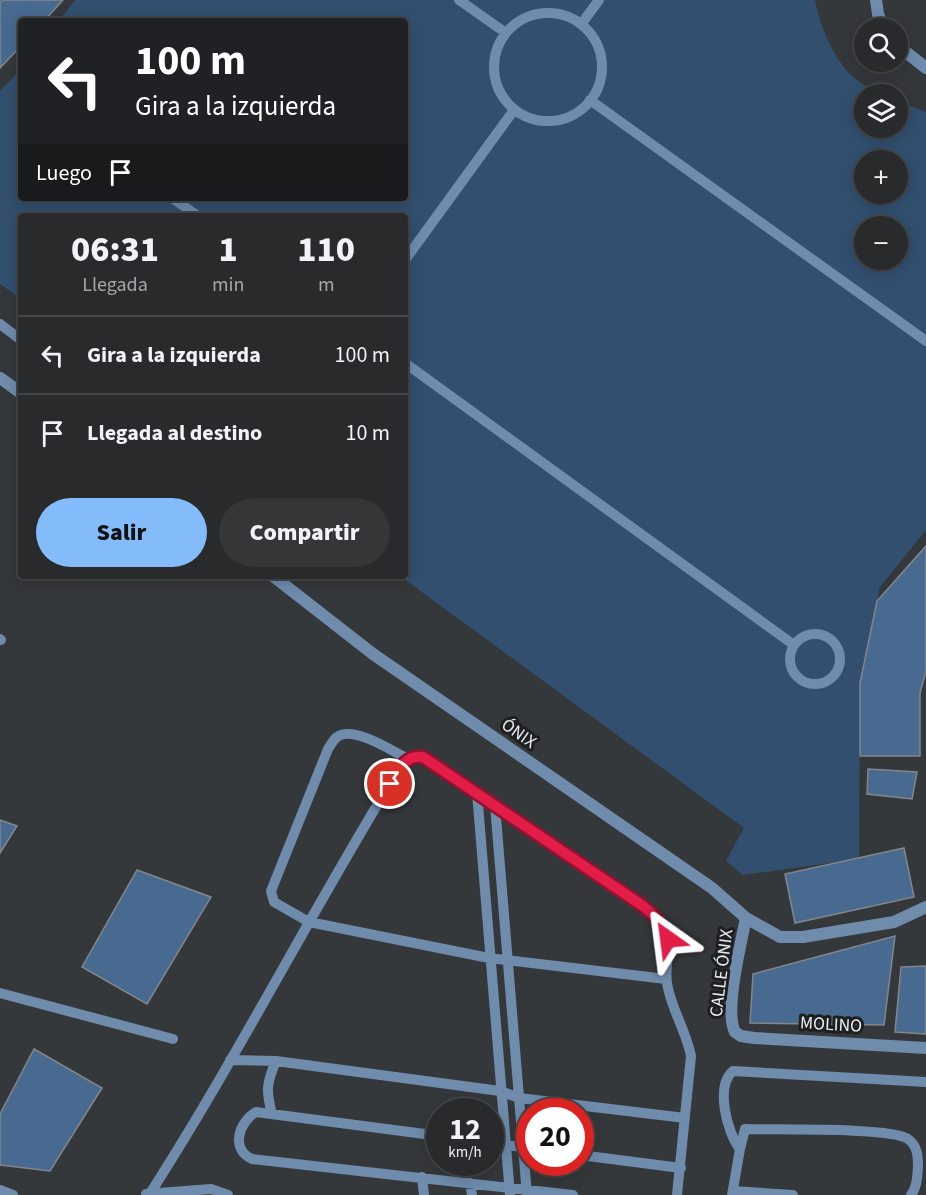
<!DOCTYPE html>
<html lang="es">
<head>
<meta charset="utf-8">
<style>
  :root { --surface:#282a2c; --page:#343638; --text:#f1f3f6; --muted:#a5a7a9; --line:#444648; --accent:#84bcfb }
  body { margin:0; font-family:"Source Sans 3",sans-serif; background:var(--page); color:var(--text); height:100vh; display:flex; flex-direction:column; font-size:22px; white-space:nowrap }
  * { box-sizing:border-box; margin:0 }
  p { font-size:20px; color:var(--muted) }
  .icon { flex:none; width:33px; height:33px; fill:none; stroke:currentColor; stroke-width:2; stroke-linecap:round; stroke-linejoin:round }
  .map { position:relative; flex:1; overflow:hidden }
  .side { position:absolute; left:18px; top:213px; width:390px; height:366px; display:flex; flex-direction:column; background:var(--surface); border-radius:6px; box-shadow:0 3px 15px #0003,0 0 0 2px var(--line) }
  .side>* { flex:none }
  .hud { position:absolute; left:18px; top:18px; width:390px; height:183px; border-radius:6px; box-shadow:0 3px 15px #0003,0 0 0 2px var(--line); background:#202124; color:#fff; overflow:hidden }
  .fabs { position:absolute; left:854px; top:18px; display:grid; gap:12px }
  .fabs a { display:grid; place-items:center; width:54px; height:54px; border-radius:50%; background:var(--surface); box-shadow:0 3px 15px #0003,0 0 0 2px var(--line); font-size:30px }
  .speed { position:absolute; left:426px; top:1098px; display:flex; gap:12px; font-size:30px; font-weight:700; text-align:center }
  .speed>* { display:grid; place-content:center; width:78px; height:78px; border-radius:50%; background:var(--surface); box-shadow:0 3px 15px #0003,0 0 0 2px var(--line); line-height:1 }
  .speed small { font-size:15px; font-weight:400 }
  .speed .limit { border:9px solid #d22; background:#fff; color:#111 }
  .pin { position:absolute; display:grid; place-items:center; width:51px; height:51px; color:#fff; margin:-26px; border:3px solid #fff; border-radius:50%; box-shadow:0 2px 6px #0007 }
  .me { position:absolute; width:66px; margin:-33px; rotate:329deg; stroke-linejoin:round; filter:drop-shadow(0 0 4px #0008) }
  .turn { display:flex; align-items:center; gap:21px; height:126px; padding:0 18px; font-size:27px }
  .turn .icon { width:78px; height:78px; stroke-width:2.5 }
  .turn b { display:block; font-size:42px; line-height:51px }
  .then { display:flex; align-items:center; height:57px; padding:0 18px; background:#0003; gap:12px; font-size:22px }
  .eta { display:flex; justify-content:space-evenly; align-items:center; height:102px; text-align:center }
  .eta b { font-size:36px; font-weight:800; line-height:42px }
  .primary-button { display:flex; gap:12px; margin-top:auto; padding:12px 18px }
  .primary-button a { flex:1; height:69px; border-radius:36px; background:var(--accent); color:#111; font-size:24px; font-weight:800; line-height:69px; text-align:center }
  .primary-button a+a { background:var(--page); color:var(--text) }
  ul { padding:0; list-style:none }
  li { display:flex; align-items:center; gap:18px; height:78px; padding:0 18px; border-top:2px solid var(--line) }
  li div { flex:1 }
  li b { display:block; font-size:22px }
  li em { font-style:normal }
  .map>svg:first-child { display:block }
  .green { fill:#324f6f; fill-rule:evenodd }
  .building { fill:#486a90; stroke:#83868a; stroke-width:1.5 }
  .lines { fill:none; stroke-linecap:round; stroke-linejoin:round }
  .lane { stroke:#6f8cad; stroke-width:10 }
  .street { stroke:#6f8cad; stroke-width:12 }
  .route-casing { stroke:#92132f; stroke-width:15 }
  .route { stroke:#e11d48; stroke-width:10 }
  .labels { text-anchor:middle; stroke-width:6; stroke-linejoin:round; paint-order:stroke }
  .street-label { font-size:18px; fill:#ebedef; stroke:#1d1f20 }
</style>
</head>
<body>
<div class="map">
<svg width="926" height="1195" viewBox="0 0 926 1195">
  <rect width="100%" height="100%" fill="#35383b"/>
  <path class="green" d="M75,0h740c5,26 18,58 37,76 8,7 19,13 28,18h-16v34h33v-27l29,11v418l-46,57 -20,96 -1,176 -116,16 -17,-14 18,-33 -344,-252h5v-360h-384v83l-21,-15v-193l21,-22v129h384v-177h-346zM864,160h33v34h-33zM864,226h33v34h-33z"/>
  <path class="building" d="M2,0h61l-19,21h-23v25l-21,22v-66z
    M926,546v125l-6,22v63h-60v-73l17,-82z
    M868,769l49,3 -5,27 -45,-5z
    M0,820l17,6 -17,27z
    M904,848l10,49 -119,26 -10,-49z
    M137,870l74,27 -64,107 -65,-37z
    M895,936l-11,89 -134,-2 3,-49z
    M926,966v68l-31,-2 6,-65z
    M34,1049l68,39 -52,83 -50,-6v-51z"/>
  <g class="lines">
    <path class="lane" d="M459,0l47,33
      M494 67a54 54 0 1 1 108 0a54 54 0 1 1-108 0Z
      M582,23l17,-23
      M590,100l336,241
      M172,198l26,18
      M405,260l109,-150
      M0,324l21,16
      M405,363l389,282
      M790 659a25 25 0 1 1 50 0a25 25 0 1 1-50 0Z
      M0,639l1,1
      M408,759c-16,-8 -55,-34 -71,-22 -3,2 -7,9 -9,12l-57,142 3,11 35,20 180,36 177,21
      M477,792l33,403
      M495,805l32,390
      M0,993l173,46
      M230,1060l46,1 224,30 19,7 166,20
      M272,1114c-6,-23 -6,-30 4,-53
      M440,1136l-184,-24c-17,10 -26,37 -4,47l321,36
      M490,1143l40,5
      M740,1149c-13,-16 -25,-63 -7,-78l193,11
      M580,1155l101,13
      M422,1177l2,18
      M470,1183l2,12
      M0,1190l13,5
      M733,1191l60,4
      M146,1194l65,-5 17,6
      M149,1195c90,-140 165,-289 253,-431 7,-5 12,-9 21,-7 53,35 106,71 159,107 22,14 71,42 82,64 9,18 0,37 3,55 4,26 19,47 24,73l-14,139
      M732,1195l8,-46 5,-20c28,1 147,-2 163,10 10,7 10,18 10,29 -1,10 -1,19 -7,27"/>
    <path class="street" d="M876,0l2,14 6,14
      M897,45l29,23
      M0,378l21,15
      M273,576l100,78 339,234 34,30 34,19h23l91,-15 32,-15
      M746,918c-5,25 -22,93 -11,114l6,4 13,2 172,10"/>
  </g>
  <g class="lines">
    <defs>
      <path id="route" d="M390,784c8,-13 15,-30 33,-27l220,149c12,10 20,18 25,33"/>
    </defs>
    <use href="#route" class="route-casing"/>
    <use href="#route" class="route"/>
  </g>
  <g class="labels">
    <g class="street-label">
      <text transform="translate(519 733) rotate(35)" y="6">ÓNIX</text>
      <text transform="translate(721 973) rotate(-83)" y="6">CALLE ÓNIX</text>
      <text transform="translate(831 1024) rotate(3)" y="6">MOLINO</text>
    </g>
  </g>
</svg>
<div class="fabs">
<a><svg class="icon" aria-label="search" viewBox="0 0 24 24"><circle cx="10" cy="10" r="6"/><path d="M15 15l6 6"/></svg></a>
<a><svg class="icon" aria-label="layers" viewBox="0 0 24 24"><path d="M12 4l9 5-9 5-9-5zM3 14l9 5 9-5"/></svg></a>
<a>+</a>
<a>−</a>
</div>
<div class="speed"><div>12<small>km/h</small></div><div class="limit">20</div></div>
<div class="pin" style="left:390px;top:784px;background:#d93025"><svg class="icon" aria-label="arrive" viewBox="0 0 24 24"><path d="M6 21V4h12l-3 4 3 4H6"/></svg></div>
<svg class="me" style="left:668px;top:939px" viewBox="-20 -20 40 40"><path d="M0-17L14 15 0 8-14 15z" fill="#e11d48" stroke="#fff" stroke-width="4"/></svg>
<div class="hud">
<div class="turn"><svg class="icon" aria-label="left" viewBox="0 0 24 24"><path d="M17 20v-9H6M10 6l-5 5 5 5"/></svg><div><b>100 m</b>Gira a la izquierda</div></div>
<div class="then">Luego<svg class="icon" aria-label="arrive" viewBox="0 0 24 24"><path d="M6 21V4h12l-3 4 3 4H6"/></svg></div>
</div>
<section class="side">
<div class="eta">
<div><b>06:31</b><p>Llegada</p></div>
<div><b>1</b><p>min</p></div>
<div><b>110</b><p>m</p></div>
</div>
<ul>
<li><svg class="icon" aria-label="left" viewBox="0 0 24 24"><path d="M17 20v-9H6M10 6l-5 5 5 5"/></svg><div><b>Gira a la izquierda</b></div><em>100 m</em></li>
<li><svg class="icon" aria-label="arrive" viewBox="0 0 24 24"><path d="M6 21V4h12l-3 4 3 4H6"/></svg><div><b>Llegada al destino</b></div><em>10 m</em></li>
</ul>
<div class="primary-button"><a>Salir</a><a>Compartir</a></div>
</section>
</div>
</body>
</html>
